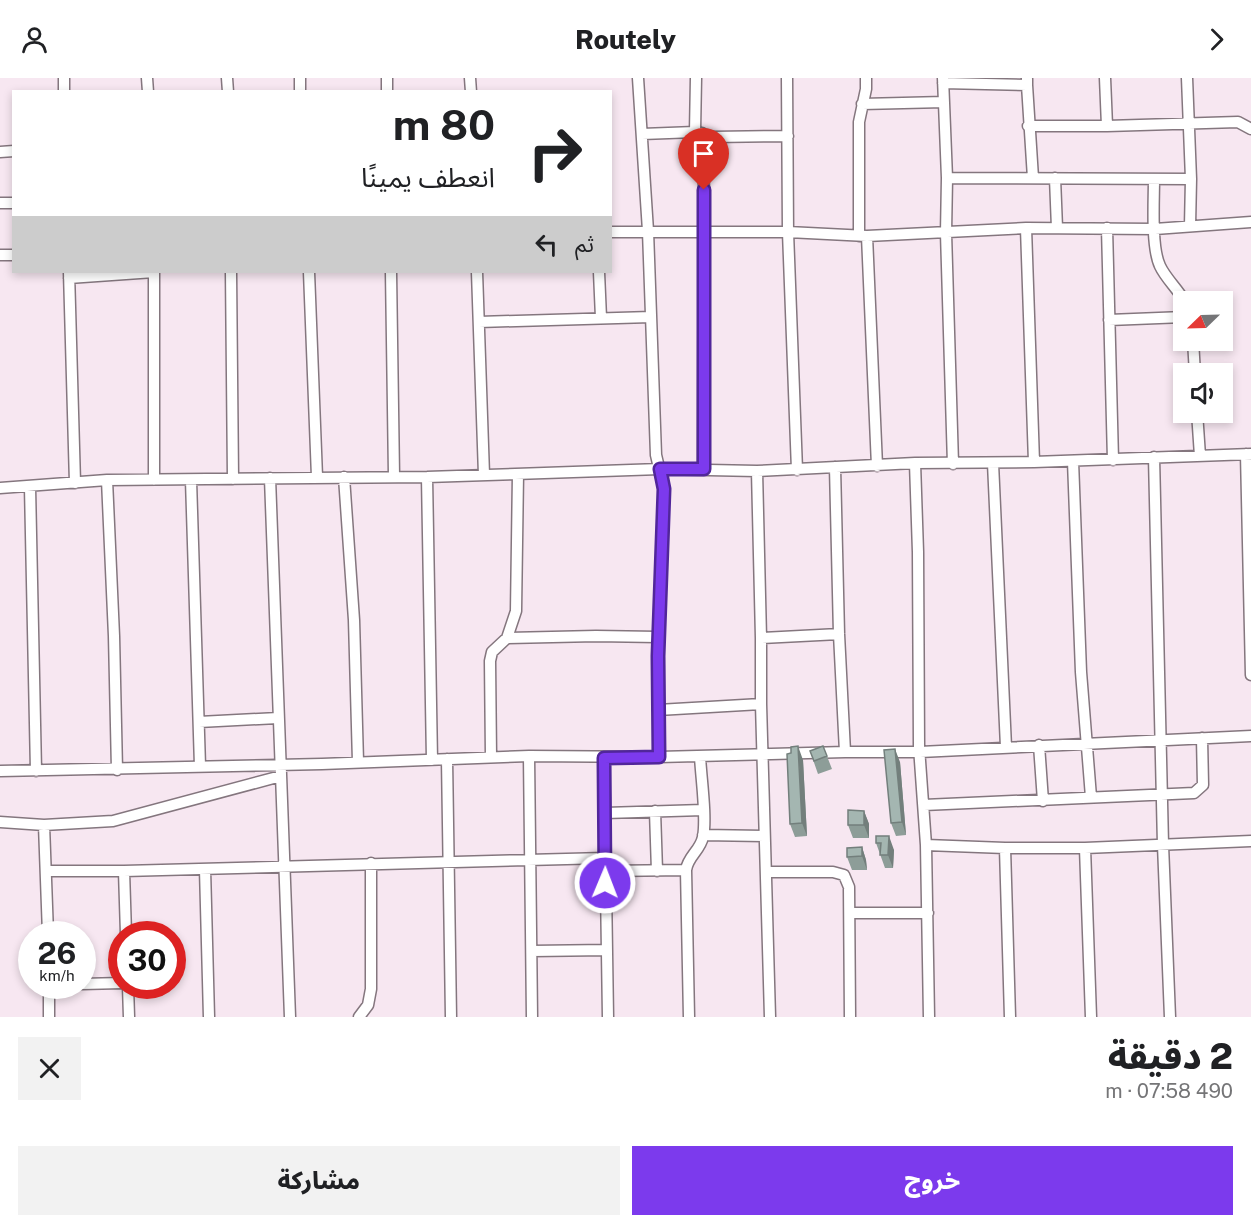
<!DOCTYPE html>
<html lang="ar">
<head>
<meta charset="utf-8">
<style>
  :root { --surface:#fff; --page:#f2f2f2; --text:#202124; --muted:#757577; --accent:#7c3aed }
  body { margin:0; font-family:"Public Sans","Noto Sans Arabic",sans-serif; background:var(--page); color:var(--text); direction:rtl; height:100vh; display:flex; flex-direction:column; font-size:22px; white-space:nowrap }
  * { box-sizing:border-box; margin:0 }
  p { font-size:20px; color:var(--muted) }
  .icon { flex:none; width:33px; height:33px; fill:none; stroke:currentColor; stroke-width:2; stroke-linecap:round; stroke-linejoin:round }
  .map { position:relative; height:939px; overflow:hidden; direction:ltr }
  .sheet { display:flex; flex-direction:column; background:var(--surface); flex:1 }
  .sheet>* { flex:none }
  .top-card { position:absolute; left:12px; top:12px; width:600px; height:183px; border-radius:0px; box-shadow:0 3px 9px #0003; direction:rtl; background:#fff; color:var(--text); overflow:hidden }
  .needle { width:39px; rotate:247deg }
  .controls { position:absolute; left:1173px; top:213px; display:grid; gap:12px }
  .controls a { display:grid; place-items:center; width:60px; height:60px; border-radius:0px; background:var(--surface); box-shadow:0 3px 9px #0003; font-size:30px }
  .speed { position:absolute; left:18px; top:843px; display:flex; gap:12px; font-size:30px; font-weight:700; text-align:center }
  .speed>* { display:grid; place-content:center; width:78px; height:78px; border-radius:50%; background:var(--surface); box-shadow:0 3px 9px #0003; line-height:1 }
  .speed small { font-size:15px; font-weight:400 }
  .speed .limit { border:9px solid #d22; background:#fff; color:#111 }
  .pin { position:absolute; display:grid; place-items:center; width:51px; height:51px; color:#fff; margin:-62px -26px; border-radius:50% 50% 50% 0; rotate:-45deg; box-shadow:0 0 6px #0007 }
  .pin .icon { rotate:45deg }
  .me { position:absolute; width:66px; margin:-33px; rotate:1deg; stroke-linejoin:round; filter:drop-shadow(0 0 4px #0008) }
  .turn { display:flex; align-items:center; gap:21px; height:126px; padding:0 18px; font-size:27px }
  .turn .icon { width:78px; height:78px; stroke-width:2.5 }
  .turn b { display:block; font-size:42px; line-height:51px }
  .then { display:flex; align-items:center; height:57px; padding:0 18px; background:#0003; gap:12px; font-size:22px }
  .round { display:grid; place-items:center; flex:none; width:63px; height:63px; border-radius:0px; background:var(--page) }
  .headline { display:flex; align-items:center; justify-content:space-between; height:102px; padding:0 18px }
  h1 { font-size:36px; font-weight:800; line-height:45px }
  .action { display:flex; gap:12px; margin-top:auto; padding:12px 18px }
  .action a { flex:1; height:69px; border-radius:0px; background:var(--accent); color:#fff; font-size:24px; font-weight:800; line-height:69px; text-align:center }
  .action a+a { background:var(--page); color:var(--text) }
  header { display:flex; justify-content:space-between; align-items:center; height:78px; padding:0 18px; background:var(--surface); font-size:27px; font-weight:800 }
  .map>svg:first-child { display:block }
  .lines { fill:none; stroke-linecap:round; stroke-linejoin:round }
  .minor-casing { stroke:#84767e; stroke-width:13 }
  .minor { stroke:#fff; stroke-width:10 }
  .wall { fill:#8d9d98 }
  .shaded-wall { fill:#737f7c }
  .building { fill:#a4b6b1; stroke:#737f7c; stroke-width:1.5 }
  .route-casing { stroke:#51269a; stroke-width:15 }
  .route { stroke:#7c3aed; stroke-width:10 }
</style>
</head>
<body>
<header><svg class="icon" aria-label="forward" viewBox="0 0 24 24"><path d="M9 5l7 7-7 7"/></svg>Routely<svg class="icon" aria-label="person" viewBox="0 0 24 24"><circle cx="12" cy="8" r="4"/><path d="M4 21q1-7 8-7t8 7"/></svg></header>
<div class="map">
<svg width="1251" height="939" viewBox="0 0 1251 939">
  <rect width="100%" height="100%" fill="#f7e7f1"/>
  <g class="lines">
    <defs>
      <path id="minor" d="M64,0v14
        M147,0l1,14
        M227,0l1,14
        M387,0v14
        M470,0l1,14
        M638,0l10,153 8,224 8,34 -6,167 1,101
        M787,0l1,154 9,238
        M943,0l4,100 -1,55 7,231
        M1105,0l2,48
        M1187,0l4,101 -1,47
        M943,5l84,2v-6
        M1027,7l6,93
        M300,14v-14
        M862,26l82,-2
        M1028,48h79l131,-4 13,7
        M695,54l1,-54
        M702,55l2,57 -1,279
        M642,56l53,-2 18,5 75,-1
        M0,74l14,-1
        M947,100l244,1
        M1055,100l2,50
        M1154,101c0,22 -3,68 6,87 6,13 18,23 25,36
        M0,125h14
        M1026,150l8,234
        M1107,150l6,232
        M610,154h178l79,4 159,-8 129,1 96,-7
        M859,158v-114l7,-33v-11
        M867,158l10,230
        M0,177h14
        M69,194l6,211
        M231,194l2,207
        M309,194l8,205
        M391,194l3,204
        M477,194l7,203
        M599,194l2,46
        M69,200l85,-6
        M1109,242l75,-3
        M479,244l172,-5
        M1193,262l2,34
        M1197,334l3,44
        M1246,376l5,221
        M1154,379l9,388 7,172
        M1073,383l8,211 10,125
        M915,385l3,89 1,195 7,98 3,172
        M993,385l13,284
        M835,389l4,167 6,118
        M757,393l4,167v66l9,313
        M344,399l10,143 4,142
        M427,399l5,283
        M270,400l20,539
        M107,402l7,156 3,134
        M154,402v-208
        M191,402l9,286
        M30,409l6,284
        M0,410l107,-8 320,-3 233,-8 97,2 158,-8 119,-1 217,-8
        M507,560l89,-2 62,1
        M761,560l78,-4
        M658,632l103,-6
        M199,644l79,-4
        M1039,667l4,56
        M529,678l3,261
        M491,679l-1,-96 2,-9 15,-14 9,-27 2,-137
        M604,680l4,259
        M447,681l4,258
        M0,693l322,-7 207,-8 130,1 186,-5h75l331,-16
        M924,727l270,-12 9,-8 -1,-47
        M655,733l2,60
        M605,735l98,-3
        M0,744l44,3 69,-4 168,-45
        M44,747l4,109
        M703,757l61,1
        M926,767l79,3h80l166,-7
        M1005,770l5,169
        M1085,770l6,169
        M205,791l4,148
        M46,793h78
        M605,793l81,-1
        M767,794h66l11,3 5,12 1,130
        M851,835h77
        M126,856l-2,-63 481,-13
        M532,873l75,-1
        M82,906l40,-1
        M49,908v31
        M128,908l1,31
        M359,939l9,-12 3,-16v-126
        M689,939l-3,-147c2,-14 14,-19 17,-33 4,-20 -2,-59 -3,-81"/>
    </defs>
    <use href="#minor" class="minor-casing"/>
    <use href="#minor" class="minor"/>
  </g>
  <path class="wall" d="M823,668l9,23 -14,5 -8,-23z
    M803,682l4,76 -12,1 -5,-13z
    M900,684l6,73 -10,1 -5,-13z
    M864,733l5,13v14h-16l-5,-13z
    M876,758l18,14 -1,18h-8l-9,-25z
    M862,769l4,13 1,10h-15l-5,-13z"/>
  <path class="shaded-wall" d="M798,668l5,14 4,76 -5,-13z
    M895,671l5,13 6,73 -4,-13z
    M864,733l5,13v14l-5,-13z
    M889,758l5,14 -1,18 -5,-13z
    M862,769l4,13 1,10 -5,-14z"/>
  <path class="building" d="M798,668l4,77 -12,1 -3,-70 4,-1v-6z
    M823,668l4,10 -13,5 -4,-10z
    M895,671l7,73 -11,1 -7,-73z
    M848,732l16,1v14h-16z
    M876,758h13l-1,19h-8l1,-12h-5z
    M862,769v9l-15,1v-9z"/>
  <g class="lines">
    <defs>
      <path id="route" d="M605,805l-1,-125 55,-1 -1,-101 6,-167 -4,-20h44v-279"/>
    </defs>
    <use href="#route" class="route-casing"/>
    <use href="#route" class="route"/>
  </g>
</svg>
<div class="controls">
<a><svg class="needle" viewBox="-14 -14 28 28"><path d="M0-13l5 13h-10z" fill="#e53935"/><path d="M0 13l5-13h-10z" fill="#757577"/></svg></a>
<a><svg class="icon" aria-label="sound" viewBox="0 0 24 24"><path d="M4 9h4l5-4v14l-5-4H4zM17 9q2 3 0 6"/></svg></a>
</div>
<div class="speed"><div>26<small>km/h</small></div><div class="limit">30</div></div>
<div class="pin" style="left:704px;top:112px;background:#d93025"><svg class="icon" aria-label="arrive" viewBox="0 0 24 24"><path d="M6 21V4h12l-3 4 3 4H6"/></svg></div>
<svg class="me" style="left:605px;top:805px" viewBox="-20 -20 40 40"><circle r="17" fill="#7c3aed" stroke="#fff" stroke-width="3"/><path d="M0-11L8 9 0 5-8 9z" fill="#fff"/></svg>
<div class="top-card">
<div class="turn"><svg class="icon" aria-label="right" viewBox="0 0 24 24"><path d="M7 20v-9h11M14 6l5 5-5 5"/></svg><div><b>80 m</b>انعطف يمينًا</div></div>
<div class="then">ثم<svg class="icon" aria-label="left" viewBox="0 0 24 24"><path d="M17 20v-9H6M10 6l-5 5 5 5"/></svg></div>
</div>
</div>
<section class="sheet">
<div class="headline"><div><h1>2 دقيقة</h1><p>490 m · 07:58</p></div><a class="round"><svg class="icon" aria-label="close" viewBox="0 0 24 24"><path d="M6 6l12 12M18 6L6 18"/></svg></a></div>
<div class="action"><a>خروج</a><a>مشاركة</a></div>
</section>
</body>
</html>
